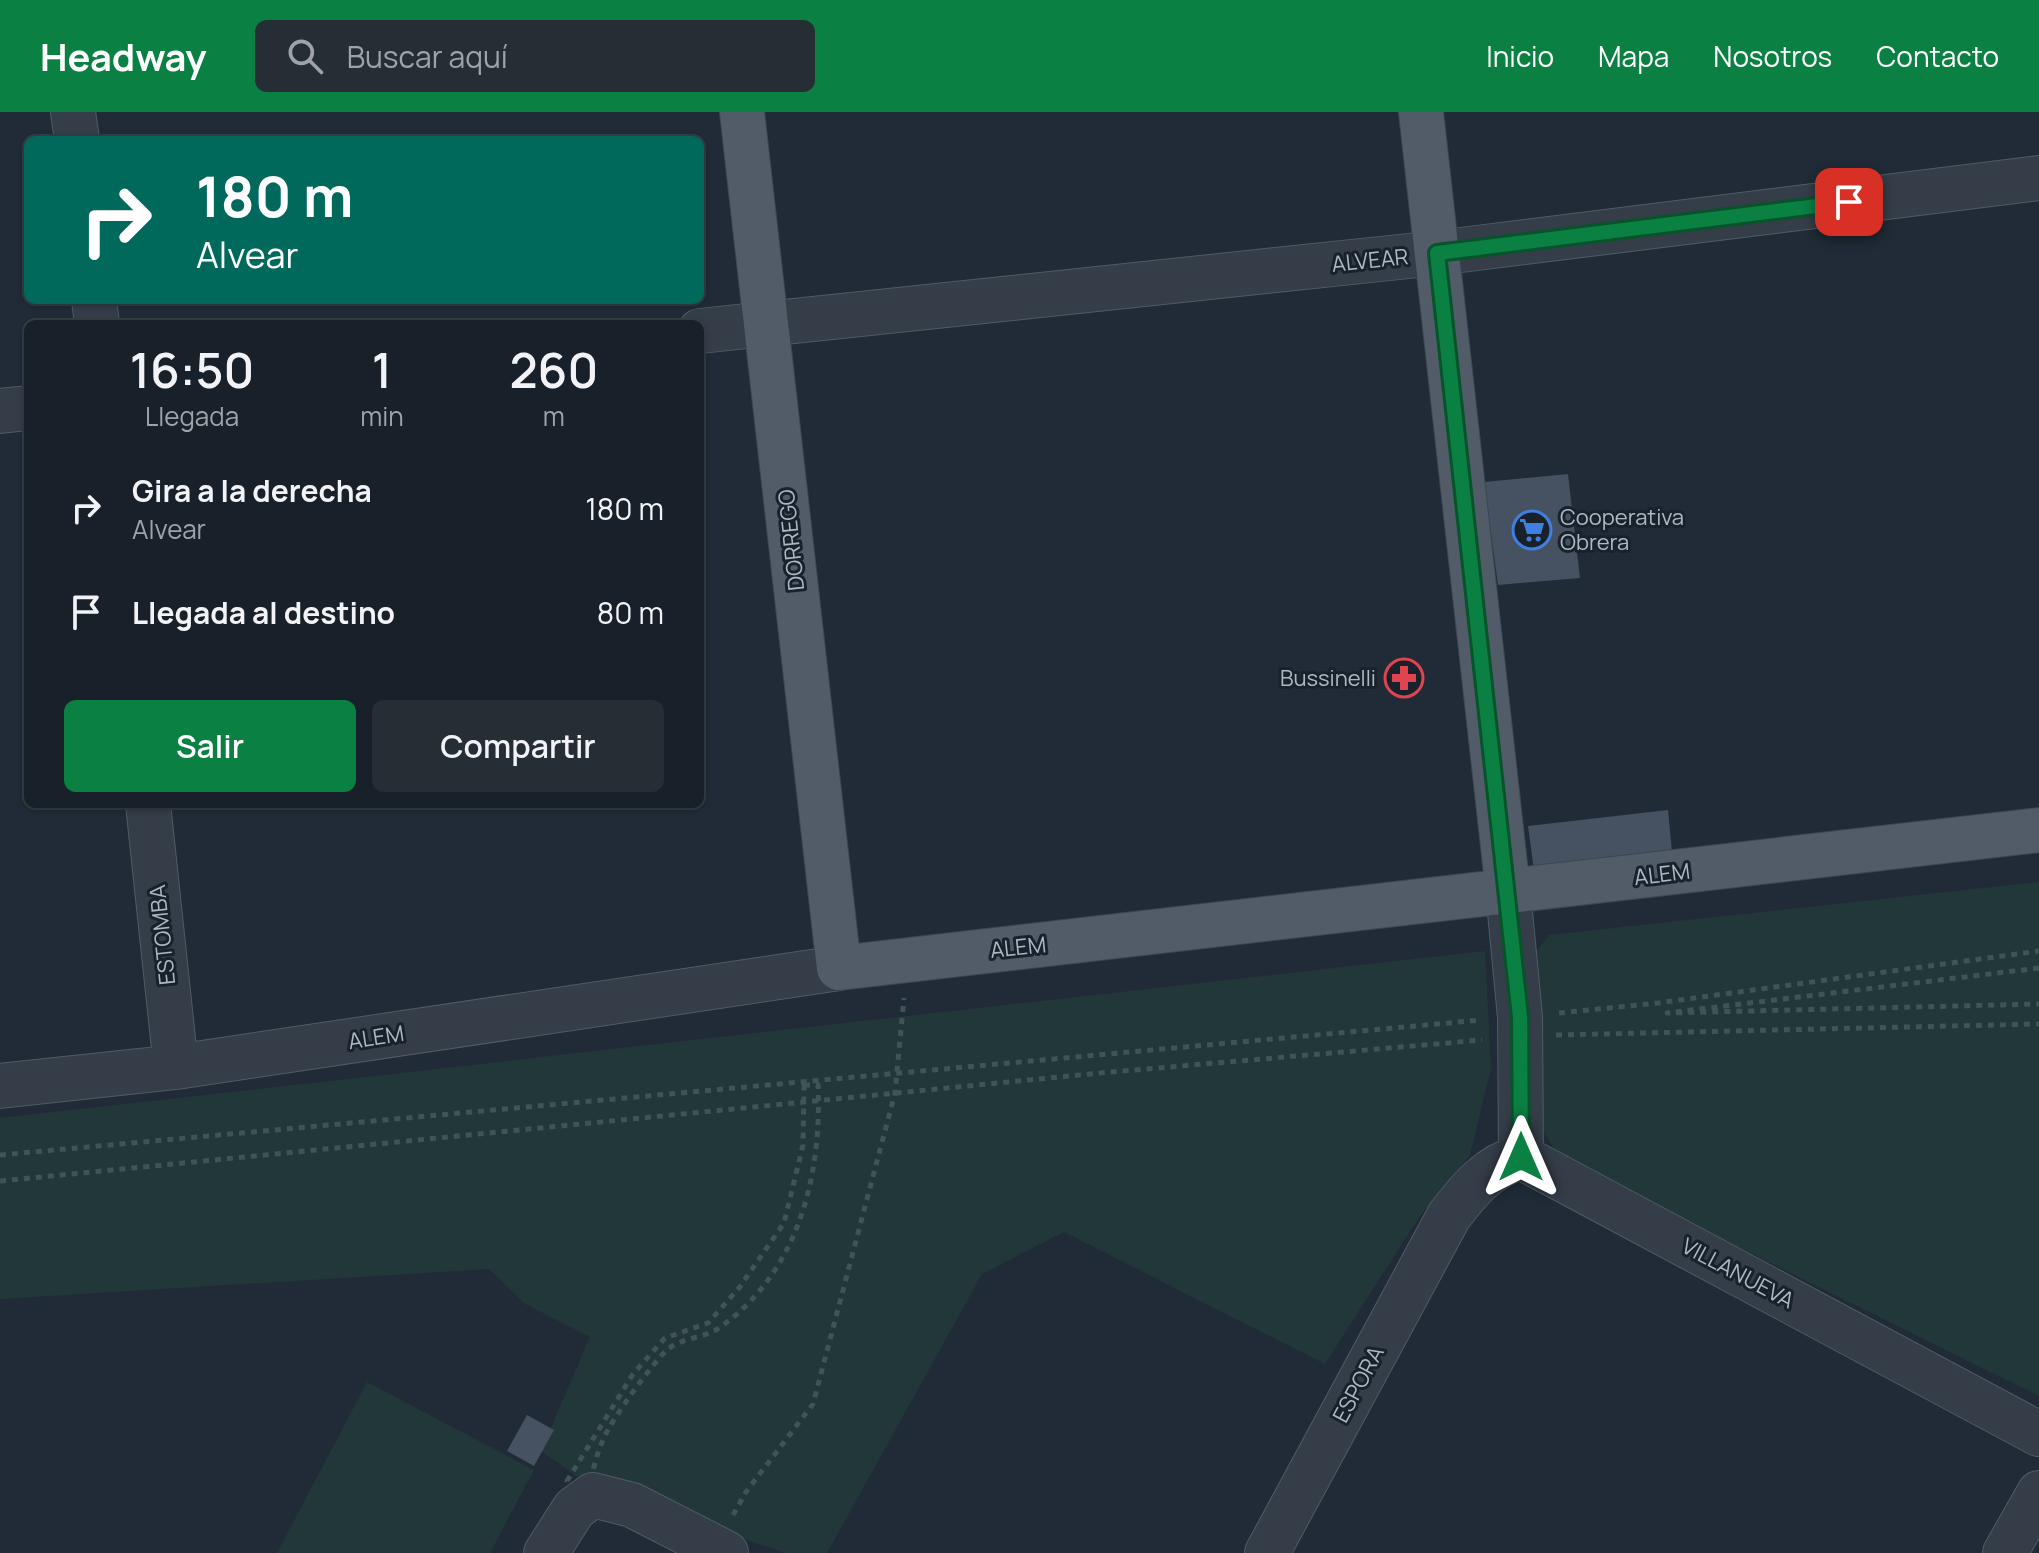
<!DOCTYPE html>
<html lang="es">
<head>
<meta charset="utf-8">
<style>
  :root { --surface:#182029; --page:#252d35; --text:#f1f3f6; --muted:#9fa3a8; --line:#363e46; --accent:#0b8043 }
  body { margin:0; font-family:Manrope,sans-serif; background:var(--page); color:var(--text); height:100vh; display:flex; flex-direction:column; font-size:30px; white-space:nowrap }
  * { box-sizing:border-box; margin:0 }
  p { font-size:26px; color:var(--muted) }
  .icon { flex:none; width:44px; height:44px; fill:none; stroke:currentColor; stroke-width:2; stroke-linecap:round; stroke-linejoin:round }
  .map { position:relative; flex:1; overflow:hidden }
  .sheet { position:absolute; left:24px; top:208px; width:680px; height:488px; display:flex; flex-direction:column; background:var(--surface); border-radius:12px; box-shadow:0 2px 6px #0004,0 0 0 2px var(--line) }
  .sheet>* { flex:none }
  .banner { position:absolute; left:24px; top:24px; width:680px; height:168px; border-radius:12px; box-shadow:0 2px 6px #0004,0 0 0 2px var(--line); background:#00695c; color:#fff; overflow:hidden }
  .pin { position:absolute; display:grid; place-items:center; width:68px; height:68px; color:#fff; margin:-34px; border-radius:16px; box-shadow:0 4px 12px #0006 }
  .me { position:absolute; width:88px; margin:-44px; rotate:0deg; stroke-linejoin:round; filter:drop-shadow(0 0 6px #0008) }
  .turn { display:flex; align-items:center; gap:28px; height:168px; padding:0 40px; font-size:36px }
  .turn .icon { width:104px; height:104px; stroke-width:2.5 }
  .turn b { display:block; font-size:56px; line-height:68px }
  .eta { display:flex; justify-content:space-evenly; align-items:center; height:136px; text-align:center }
  .eta b { font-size:48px; font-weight:600; line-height:56px }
  .cta { display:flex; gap:16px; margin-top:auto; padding:16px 40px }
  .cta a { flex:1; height:92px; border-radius:12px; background:var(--accent); color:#fff; font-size:32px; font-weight:600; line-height:92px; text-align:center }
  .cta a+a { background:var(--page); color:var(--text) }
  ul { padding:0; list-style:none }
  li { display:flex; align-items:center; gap:24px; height:104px; padding:0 40px }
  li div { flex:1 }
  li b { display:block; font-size:30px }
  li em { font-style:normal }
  header { display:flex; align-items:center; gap:48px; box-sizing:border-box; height:112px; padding:0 40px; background:var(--accent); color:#fff }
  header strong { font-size:38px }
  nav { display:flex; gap:44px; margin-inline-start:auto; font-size:28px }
  .search { width:560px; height:72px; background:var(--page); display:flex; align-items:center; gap:20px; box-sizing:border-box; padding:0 28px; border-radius:12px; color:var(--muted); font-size:30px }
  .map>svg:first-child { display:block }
  .green { fill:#223738 }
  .building { fill:#465261 }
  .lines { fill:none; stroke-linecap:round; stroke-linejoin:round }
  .minor-casing { stroke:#515b65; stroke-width:46 }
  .major-casing { stroke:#3d4651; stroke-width:46 }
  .path { stroke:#405456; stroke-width:5; stroke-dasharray:6 6; stroke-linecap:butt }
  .minor { stroke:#343d48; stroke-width:44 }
  .major { stroke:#515c68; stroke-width:44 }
  .route-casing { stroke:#07532c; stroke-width:20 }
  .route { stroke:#0b8043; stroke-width:14 }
  .labels { text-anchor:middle; stroke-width:6; stroke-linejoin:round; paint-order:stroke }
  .street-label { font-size:22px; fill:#aeb8c4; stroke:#19222c }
  .poi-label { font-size:22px; fill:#aeb8c4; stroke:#19222c; text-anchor:start }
</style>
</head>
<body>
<header>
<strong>Headway</strong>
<div class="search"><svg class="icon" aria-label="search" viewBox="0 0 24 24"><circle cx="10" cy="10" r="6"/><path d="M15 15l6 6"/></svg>Buscar aquí</div>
<nav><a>Inicio</a><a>Mapa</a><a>Nosotros</a><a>Contacto</a></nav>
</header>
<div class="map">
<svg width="2039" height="1441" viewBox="0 0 2039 1441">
  <rect width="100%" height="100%" fill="#202b37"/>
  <path class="green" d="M2039,770v514l-479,-237 -21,-35 -3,-172 13,-17z
    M1485,839l6,117 -21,87 -50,61 -95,148 -261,-132 -82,42 -155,279h-42l-195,-67 -49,-35 49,-114 -65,-33 -36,-35 -489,30v-181z
    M367,1270l167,88 -44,83h-213z"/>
  <path class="building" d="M1568,362l12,104 -82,7 -14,-103z
    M1668,698l5,53 -138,15 -7,-52z
    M527,1303l27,15 -20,36 -27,-15z"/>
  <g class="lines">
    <defs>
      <path id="minor" d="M73,0l4,28
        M94,188l3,24
        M700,219l737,-78 602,-75
        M0,299l28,-3
        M148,692l28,263
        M1508,779l12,126 1,140
        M0,974l176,-19 663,-99
        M546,1441l28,-44 19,-14 39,10 94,48
        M1267,1441l182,-337c20,-26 39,-50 72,-59l518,277
        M2005,1441l34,-60"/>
      <path id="major" d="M742,0l97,856 1200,-138
        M1421,0l87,779"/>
    </defs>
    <use href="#minor" class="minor-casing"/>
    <use href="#major" class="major-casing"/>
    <path class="path" d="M2039,856l-372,45 372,-9
      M1559,901l99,-10 381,-52
      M1556,923l483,-11
      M804,973h14c4,91 -20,188 -99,243 -15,10 -37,10 -51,21 -15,13 -56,70 -64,89 -9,18 -12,40 -18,59l-19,-16 66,-107 32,-36 43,-15 31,-35 45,-65 19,-78z
      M0,1043l1481,-135
      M0,1069l1100,-108 382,-33
      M733,1403l13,-23 67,-88 82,-311 9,-95"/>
    <use href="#minor" class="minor"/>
    <use href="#major" class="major"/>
  </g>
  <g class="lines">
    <defs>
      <path id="route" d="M1521,1045l-1,-140 -83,-764 412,-51"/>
    </defs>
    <use href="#route" class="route-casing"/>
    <use href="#route" class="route"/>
  </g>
  <defs>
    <symbol id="supermarket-ring" viewBox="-11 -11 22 22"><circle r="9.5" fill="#19222c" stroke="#3f7fe0" stroke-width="1.5"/><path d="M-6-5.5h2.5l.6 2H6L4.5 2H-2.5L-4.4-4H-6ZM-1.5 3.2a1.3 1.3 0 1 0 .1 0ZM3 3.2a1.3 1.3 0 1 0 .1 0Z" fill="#3f7fe0"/></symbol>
    <symbol id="pharmacy-ring" viewBox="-11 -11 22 22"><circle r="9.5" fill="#19222c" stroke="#e0444e" stroke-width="1.5"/><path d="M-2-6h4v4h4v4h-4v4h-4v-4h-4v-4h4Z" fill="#e0444e"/></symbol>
  </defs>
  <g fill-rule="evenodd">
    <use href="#supermarket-ring" x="1510" y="396" width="44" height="44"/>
    <use href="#pharmacy-ring" x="1382" y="544" width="44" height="44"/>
  </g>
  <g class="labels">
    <g class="street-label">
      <text transform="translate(1370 148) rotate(-6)" y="8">ALVEAR</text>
      <text transform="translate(791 428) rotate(-96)" y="8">DORREGO</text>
      <text transform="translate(1662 762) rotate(-7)" y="8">ALEM</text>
      <text transform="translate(162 823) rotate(-96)" y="8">ESTOMBA</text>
      <text transform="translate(1018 835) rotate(-6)" y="8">ALEM</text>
      <text transform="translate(376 925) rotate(-9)" y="8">ALEM</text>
      <text transform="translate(1738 1161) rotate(28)" y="8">VILLANUEVA</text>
      <text transform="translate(1358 1272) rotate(-62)" y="8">ESPORA</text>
    </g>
    <g class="poi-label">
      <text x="1560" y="413">Cooperativa<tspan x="1560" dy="25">Obrera</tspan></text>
      <text x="1376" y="574" text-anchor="end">Bussinelli</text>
    </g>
  </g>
</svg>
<div class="pin" style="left:1849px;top:90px;background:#d93025"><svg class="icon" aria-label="arrive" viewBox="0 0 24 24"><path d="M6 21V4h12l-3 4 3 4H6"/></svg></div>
<svg class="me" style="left:1521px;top:1045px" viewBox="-20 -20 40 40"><path d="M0-17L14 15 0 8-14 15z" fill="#0b8043" stroke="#fff" stroke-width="4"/></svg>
<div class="banner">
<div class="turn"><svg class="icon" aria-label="right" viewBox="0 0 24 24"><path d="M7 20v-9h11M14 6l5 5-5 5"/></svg><div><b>180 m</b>Alvear</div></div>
</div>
<section class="sheet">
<div class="eta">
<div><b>16:50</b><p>Llegada</p></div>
<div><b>1</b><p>min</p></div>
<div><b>260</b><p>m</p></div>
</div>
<ul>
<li><svg class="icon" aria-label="right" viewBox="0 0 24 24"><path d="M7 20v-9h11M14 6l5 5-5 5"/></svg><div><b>Gira a la derecha</b><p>Alvear</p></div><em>180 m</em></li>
<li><svg class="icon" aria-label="arrive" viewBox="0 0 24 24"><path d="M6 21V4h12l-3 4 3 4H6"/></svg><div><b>Llegada al destino</b></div><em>80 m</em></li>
</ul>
<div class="cta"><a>Salir</a><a>Compartir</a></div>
</section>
</div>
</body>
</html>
